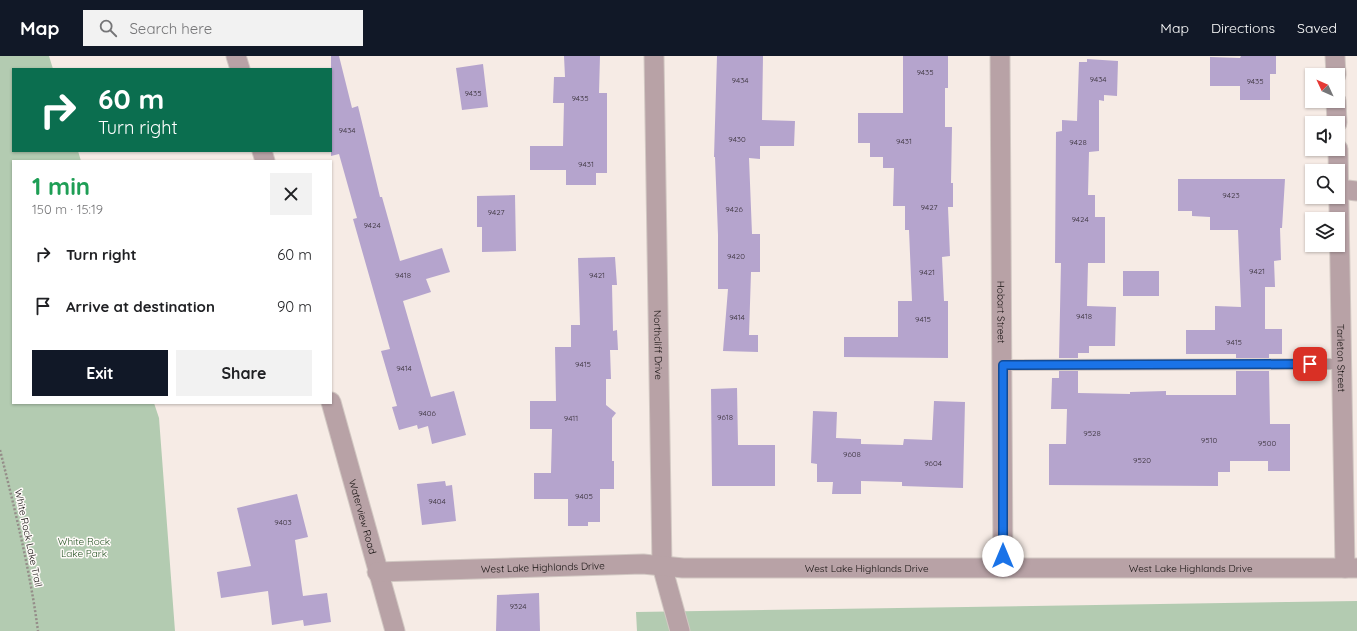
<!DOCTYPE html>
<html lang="en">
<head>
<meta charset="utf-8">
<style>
  :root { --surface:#fff; --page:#f2f2f2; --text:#202124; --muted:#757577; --accent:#111827 }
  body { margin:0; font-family:Quicksand,sans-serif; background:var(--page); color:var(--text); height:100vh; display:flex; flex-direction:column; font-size:15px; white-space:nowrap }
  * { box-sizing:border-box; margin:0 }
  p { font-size:13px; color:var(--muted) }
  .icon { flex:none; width:22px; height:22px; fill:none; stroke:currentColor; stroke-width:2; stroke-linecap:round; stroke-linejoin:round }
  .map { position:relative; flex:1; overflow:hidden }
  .drawer { position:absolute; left:12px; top:104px; width:320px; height:244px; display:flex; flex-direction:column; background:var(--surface); border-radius:0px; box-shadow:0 1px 3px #0004 }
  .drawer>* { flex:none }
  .hud { position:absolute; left:12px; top:12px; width:320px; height:84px; border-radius:0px; box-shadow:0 1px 3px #0004; background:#0b6e4f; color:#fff; overflow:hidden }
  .needle { width:26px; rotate:314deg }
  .tools { position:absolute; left:1305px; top:12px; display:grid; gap:8px }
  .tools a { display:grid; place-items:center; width:40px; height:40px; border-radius:0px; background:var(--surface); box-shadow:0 1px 3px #0004; font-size:20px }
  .pin { position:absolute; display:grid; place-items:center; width:34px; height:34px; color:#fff; margin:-17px; border-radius:8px; box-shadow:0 2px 6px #0006 }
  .me { position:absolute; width:44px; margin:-22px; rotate:0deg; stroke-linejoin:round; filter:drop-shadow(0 0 3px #0008) }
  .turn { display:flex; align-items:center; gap:14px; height:84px; padding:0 20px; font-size:18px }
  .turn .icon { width:52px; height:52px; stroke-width:2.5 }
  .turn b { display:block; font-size:28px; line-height:34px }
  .round { display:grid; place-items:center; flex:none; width:42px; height:42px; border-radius:0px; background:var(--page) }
  .headline { display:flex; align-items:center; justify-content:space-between; height:68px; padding:0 20px }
  h1 { font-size:24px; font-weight:700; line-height:30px; color:#1e9e55 }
  .button { display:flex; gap:8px; margin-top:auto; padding:8px 20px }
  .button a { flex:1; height:46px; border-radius:0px; background:var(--accent); color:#fff; font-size:16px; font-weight:700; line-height:46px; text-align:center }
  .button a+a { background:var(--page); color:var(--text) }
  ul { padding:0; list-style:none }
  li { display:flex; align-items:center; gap:12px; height:52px; padding:0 20px }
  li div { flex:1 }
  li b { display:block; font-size:15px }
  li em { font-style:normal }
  header { display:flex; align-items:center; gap:24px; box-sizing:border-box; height:56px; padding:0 20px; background:var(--accent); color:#fff }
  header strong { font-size:19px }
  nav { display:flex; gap:22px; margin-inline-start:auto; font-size:14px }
  .search { width:280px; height:36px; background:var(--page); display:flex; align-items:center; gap:10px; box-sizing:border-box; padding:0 14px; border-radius:0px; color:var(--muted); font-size:15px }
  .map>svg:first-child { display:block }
  .green { fill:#b3cbb1 }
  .building { fill:#b5a4cd }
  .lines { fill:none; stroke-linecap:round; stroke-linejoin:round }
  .service-casing { stroke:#d2c8c3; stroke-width:12 }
  .minor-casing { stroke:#d2c8c3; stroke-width:21 }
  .path { stroke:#958d89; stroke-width:2.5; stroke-dasharray:2 2; stroke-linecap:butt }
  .service { stroke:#b8a2a6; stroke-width:10 }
  .minor { stroke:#b8a2a6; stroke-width:19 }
  .route-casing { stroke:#114b97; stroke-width:10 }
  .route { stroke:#1a73e8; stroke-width:7 }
  .labels { text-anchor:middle; stroke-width:3; stroke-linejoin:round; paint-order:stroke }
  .number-label { font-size:8px; fill:#3c343e }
  .street-label { font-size:10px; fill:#130f0e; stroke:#fefaf8 }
  .park-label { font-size:10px; fill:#265424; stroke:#fefaf8 }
</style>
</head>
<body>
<header>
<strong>Map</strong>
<div class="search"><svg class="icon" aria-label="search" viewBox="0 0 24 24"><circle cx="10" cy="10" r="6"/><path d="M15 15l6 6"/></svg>Search here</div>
<nav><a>Map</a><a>Directions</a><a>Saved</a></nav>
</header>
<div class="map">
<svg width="1357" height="575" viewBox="0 0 1357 575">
  <rect width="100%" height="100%" fill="#f6ebe5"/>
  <path class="green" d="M0,0h49l4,13h-40v82h65l3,10h-68v242h141l5,15 16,213h-175z
    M1357,545v30h-720l-1,-19z"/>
  <path class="building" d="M331,0h8l13,52 6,-2 22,91h2l18,64 42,-13 8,24 -24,7 5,13 -28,9 28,96 23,-6 12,44 -34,9 -4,-18 -10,3 -1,-4 -18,5 -7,-23 5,-1 -16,-55 9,-2 -37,-130 4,-1 -18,-64 -8,2z
    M564,0h36l-1,37h8v80h-11v12h-30v-15h-36v-24h33l1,-43h-11l1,-26h11z
    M717,0h46l-1,64 33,1 -1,25h-34v13l-11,-1 3,76h8v38h-9l-2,63h9v17l-35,-1 5,-62h-10v-54l-3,-78h-1z
    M903,0h45v32h-3v39h7l-1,56h2v24h-5l2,49 -8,1 2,44h4v57l-104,-1v-20h54v-36h14l-3,-71h-4v-24h-12l1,-38h-11v-11h-13v-14h-12v-30h45z
    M1241,0h35v18h-6v26h-30v-14h-30v-29l30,1z
    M1087,3l31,2 -1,35 -13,-1v6l-5,-1v51l-10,1 -1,43h7v22h10v46h-17l-1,43 29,1 -1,39h-26v7h-11v5h-19l2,-95h-6l1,-131 6,-1v-11l15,1 2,-59h8z
    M483,8l5,43 -26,3 -6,-42z
    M1178,123h107l-3,49h-2l1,32 -7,1 1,26h-10v42h17v25h-13v4h-33v-4h-50v-24h29v-24l26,1 -3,-77h-28v-13l-18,-1v-5h-14z
    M515,139l1,56 -34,1v-25h-5v-31z
    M615,201l2,28h-5l1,46 4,-1 1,20h-8l1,29h-5v26l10,8 -4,5v43h2v28h-14v33h-12v4h-20v-27h-34v-26h17l1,-44h-22v-28h26l-1,-54h16v-22h9l-2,-67z
    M1123,215h36v25h-36z
    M1059,315h19v22l52,1v-2l36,-1v4h70v-24h33l1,53h20v47h-22v-10h-38v11h-12v14l-169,-1v-41h17l1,-35h-16l1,-31h7z
    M737,332l1,57h37v41h-63l-1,-97z
    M934,345l31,1 -2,86 -61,-2v-4l-41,-1v13h-29l1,-12h-16v-18l-6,-1 2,-52 24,1 -1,26 25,1v5l42,1 1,-6 28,1z
    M445,425l1,5 6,-1 4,36 -34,4 -5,-41z
    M297,438l11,43 -13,3 8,56 24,-3 4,29 -27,4 -1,-6 -31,5 -4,-34 -47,7 -4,-26 34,-6 -14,-58z
    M539,537l1,38h-44l1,-36z"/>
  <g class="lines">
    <defs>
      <path id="service" d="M1003,309l339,-1"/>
      <g id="minor">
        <path d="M236,0l4,13"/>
        <path id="s1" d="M654,0l8,510 18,65"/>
        <path id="s2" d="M1000,0l3,512"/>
        <path d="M1335,0l1,19"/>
        <path d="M1336,45l1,22"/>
        <path id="s3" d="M1338,93l7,419"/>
        <path d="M262,95l3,10"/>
        <path d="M1339,133l18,2"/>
        <path id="s4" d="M331,346l64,229"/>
        <path id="s5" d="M377,516l266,-8 40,4h674"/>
      </g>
    </defs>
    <use href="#service" class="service-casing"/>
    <use href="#minor" class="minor-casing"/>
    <path class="path" d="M0,394c15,60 30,120 38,181"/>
    <use href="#service" class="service"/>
    <use href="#minor" class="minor"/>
  </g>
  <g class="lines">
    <defs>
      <path id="route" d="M1003,500v-191l307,-1"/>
    </defs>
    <use href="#route" class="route-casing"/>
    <use href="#route" class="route"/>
  </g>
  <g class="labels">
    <g class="number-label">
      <text x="925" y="19">9435</text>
      <text x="1098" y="26">9434</text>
      <text x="740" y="27">9434</text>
      <text x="1255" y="28">9435</text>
      <text x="473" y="40">9435</text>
      <text x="580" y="45">9435</text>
      <text x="347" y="77">9434</text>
      <text x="737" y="86">9430</text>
      <text x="904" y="88">9431</text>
      <text x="1078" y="89">9428</text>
      <text x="586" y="111">9431</text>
      <text x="1231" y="142">9423</text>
      <text x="929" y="154">9427</text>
      <text x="734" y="156">9426</text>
      <text x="496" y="159">9427</text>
      <text x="1080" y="166">9424</text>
      <text x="372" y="172">9424</text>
      <text x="736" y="203">9420</text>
      <text x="1257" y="218">9421</text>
      <text x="927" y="219">9421</text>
      <text x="403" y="222">9418</text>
      <text x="597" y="222">9421</text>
      <text x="1084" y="263">9418</text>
      <text x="737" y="264">9414</text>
      <text x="923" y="266">9415</text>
      <text x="1234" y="289">9415</text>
      <text x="583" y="311">9415</text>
      <text x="404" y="315">9414</text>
      <text x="427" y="360">9406</text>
      <text x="725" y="364">9618</text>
      <text x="571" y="365">9411</text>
      <text x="1092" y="380">9528</text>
      <text x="1209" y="387">9510</text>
      <text x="1267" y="390">9500</text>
      <text x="852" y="401">9608</text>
      <text x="1142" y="407">9520</text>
      <text x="933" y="410">9604</text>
      <text x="584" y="443">9405</text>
      <text x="437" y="448">9404</text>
      <text x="283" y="469">9403</text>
      <text x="518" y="553">9324</text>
    </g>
    <g class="street-label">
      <text dy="4" stroke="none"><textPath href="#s2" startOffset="256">Hobart Street</textPath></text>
      <text dy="4" stroke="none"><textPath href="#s1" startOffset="289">Northcliff Drive</textPath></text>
      <text dy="4" stroke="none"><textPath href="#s3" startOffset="209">Tarleton Street</textPath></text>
      <text dy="4" stroke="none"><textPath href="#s4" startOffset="119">Waterview Road</textPath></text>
      <text transform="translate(29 482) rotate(78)" y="4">White Rock Lake Trail</text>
      <text dy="4" stroke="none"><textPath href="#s5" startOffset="166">West Lake Highlands Drive</textPath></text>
      <text dy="4" stroke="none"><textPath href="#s5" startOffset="490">West Lake Highlands Drive</textPath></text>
      <text dy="4" stroke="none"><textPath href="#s5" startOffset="814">West Lake Highlands Drive</textPath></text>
    </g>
    <g class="park-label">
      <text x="84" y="489">White Rock<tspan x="84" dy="12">Lake Park</tspan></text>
    </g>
  </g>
</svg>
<div class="tools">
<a><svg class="needle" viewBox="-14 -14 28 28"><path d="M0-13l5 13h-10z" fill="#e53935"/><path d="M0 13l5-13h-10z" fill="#757577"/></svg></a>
<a><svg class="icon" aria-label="sound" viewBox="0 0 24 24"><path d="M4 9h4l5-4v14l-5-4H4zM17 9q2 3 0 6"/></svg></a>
<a><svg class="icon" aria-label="search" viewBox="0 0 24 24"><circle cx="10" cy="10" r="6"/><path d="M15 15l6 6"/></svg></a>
<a><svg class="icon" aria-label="layers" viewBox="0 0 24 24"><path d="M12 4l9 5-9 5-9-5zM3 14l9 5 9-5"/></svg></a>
</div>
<div class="pin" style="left:1310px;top:308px;background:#d93025"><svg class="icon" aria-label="arrive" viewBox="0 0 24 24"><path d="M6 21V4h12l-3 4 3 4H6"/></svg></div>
<svg class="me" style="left:1003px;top:500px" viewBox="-20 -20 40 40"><circle r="19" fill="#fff"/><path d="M0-13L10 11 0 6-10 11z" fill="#1a73e8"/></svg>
<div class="hud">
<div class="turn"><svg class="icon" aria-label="right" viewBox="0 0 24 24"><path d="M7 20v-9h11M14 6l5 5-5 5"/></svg><div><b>60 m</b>Turn right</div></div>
</div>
<section class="drawer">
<div class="headline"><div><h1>1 min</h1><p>150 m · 15:19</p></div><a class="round"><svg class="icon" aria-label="close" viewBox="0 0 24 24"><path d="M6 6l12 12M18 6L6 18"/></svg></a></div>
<ul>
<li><svg class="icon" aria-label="right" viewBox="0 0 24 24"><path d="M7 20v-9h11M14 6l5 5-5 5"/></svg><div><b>Turn right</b></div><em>60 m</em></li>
<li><svg class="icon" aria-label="arrive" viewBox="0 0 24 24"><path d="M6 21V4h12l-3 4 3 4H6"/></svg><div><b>Arrive at destination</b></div><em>90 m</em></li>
</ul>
<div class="button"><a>Exit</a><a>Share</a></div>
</section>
</div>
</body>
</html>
